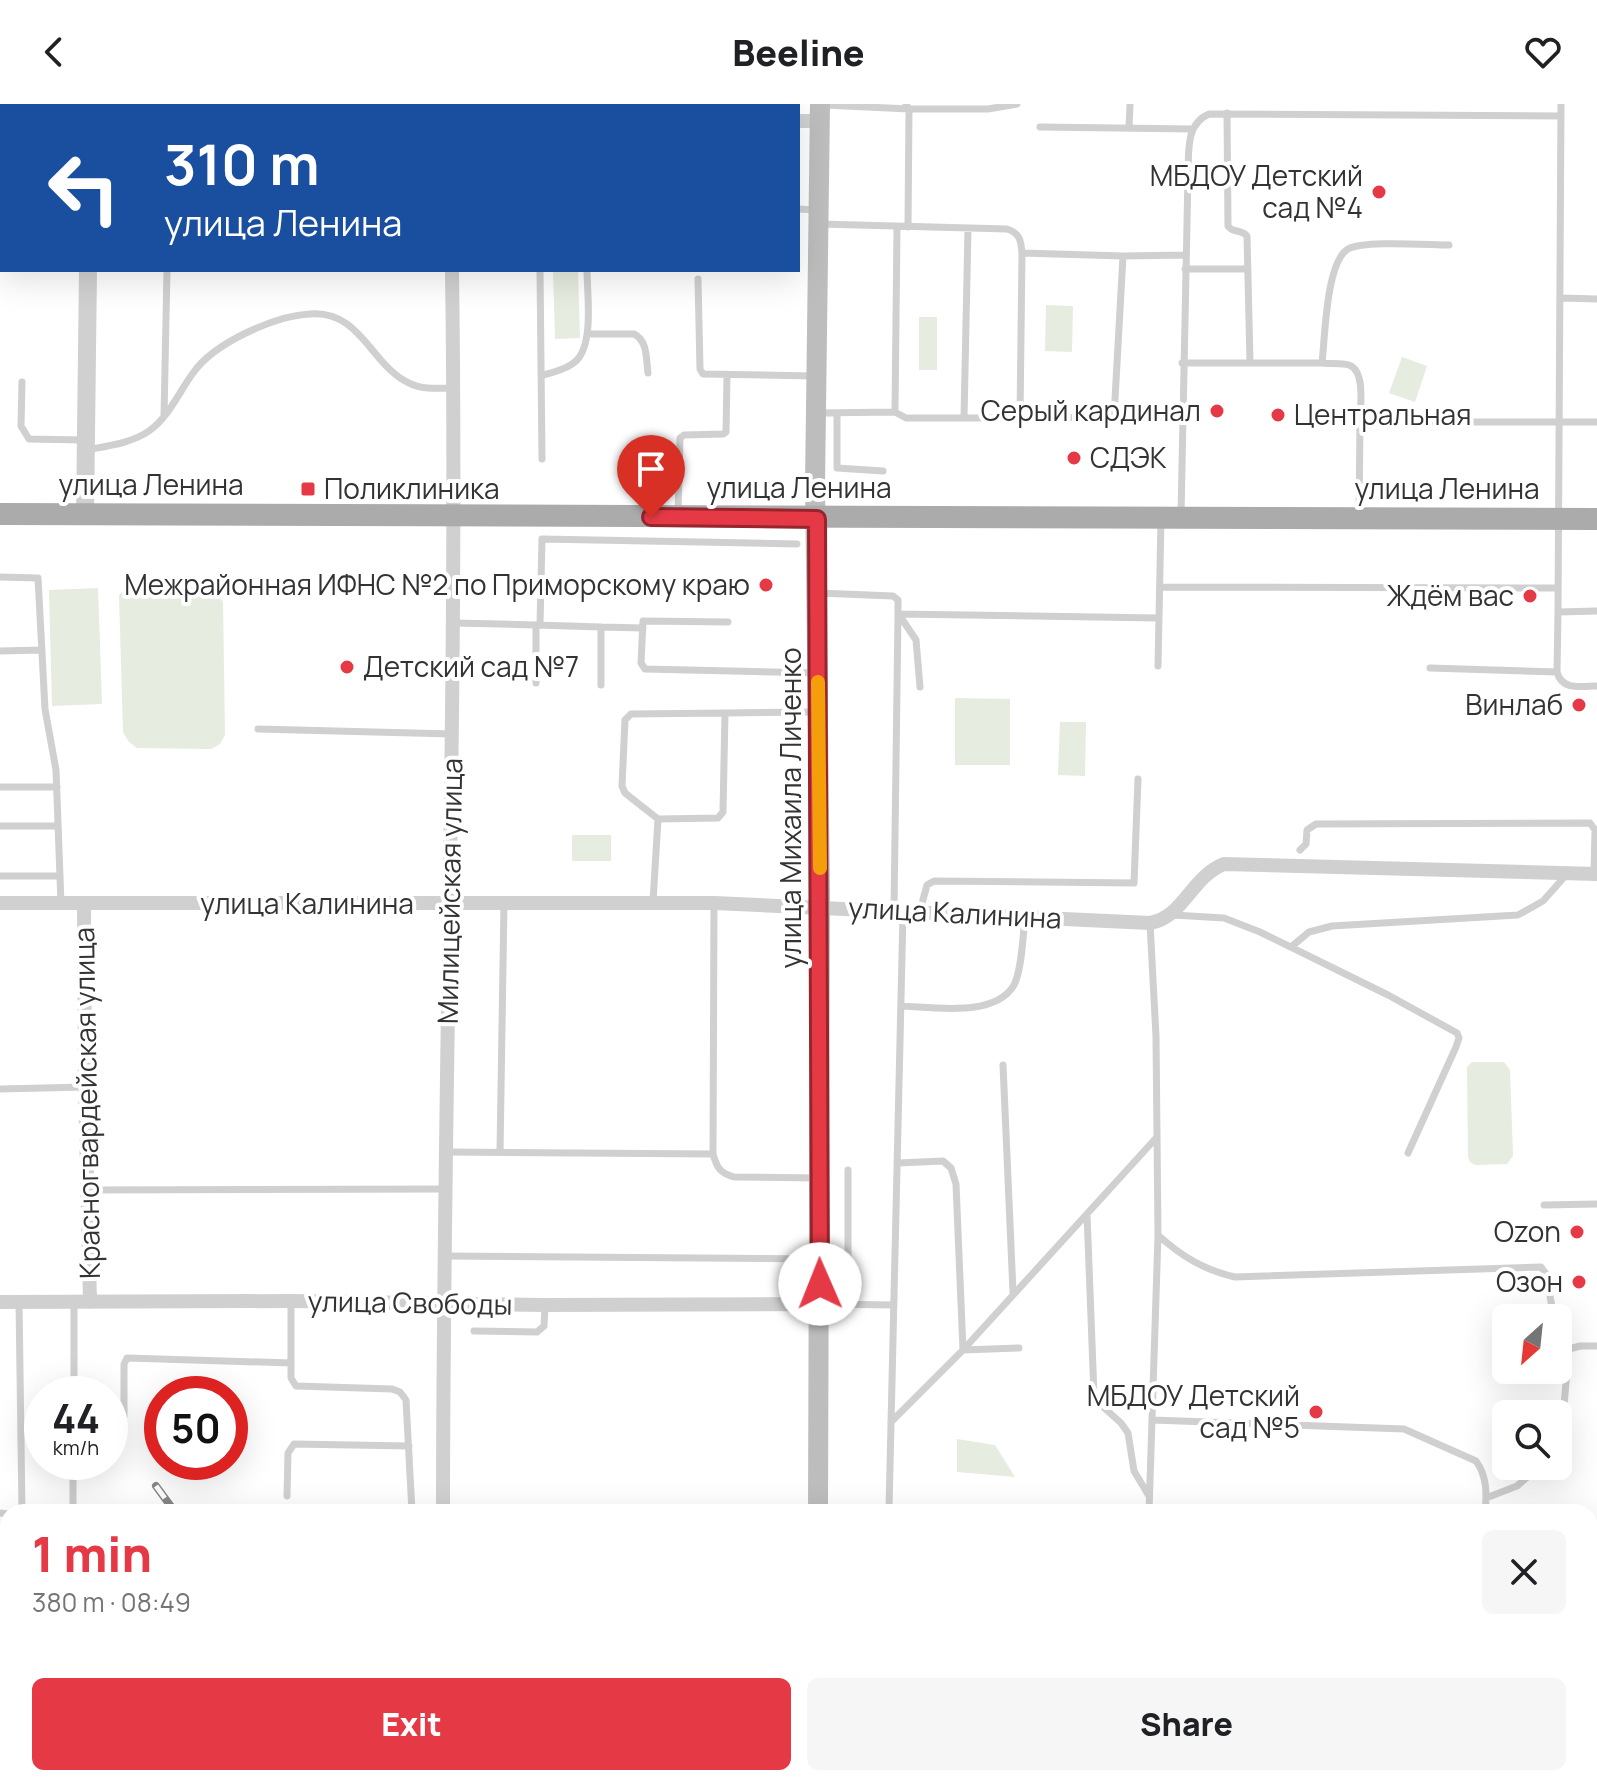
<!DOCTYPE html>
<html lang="en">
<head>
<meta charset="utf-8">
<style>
  :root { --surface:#fff; --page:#f6f6f6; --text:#202124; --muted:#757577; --accent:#e63946 }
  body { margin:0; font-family:Manrope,sans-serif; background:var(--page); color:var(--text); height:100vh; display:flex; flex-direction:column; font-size:30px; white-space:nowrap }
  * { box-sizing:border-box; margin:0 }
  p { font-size:26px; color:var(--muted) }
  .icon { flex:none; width:44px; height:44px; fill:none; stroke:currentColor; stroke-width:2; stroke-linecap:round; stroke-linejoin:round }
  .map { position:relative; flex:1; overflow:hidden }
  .side { position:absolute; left:0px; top:1400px; width:1598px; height:282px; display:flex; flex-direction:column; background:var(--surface); border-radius:24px 24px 0 0; box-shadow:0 8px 32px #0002 }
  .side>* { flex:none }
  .hud { position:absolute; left:0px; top:0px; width:800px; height:168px; box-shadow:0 8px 32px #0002; background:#1a4fa0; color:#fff; overflow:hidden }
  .needle { width:52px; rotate:207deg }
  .fabs { position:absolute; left:1492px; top:1200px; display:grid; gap:16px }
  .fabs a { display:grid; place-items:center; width:80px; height:80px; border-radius:12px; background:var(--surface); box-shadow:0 8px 32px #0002; font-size:40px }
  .speed { position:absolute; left:24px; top:1272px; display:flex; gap:16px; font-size:40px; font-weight:700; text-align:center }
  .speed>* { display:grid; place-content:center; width:104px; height:104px; border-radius:50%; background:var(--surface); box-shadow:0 8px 32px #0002; line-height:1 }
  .speed small { font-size:20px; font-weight:400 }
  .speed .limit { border:12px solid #d22; background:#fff; color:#111 }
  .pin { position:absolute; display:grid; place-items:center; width:68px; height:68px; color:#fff; margin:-82px -34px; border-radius:50% 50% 50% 0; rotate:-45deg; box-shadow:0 0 8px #0007 }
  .pin .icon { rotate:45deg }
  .me { position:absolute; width:88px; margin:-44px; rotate:359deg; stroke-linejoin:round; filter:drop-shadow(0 0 6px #0008) }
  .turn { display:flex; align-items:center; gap:28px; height:168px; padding:0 32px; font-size:36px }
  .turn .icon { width:104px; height:104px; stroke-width:2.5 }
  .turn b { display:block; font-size:56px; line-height:68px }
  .round { display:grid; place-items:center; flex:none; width:84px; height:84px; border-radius:12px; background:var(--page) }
  .headline { display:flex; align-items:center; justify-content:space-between; height:136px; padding:0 32px }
  h1 { font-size:48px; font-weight:800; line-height:60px; color:var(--accent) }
  .cta { display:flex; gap:16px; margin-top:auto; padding:16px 32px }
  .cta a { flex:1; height:92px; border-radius:12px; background:var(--accent); color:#fff; font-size:32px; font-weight:800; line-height:92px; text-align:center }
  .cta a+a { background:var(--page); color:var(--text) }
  header { display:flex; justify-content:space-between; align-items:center; height:104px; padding:0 32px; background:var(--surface); font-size:36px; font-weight:800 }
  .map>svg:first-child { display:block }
  .green { fill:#e6ecdf }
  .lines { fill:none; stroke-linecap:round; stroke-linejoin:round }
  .service { stroke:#d0d0d0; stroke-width:7 }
  .minor { stroke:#d0d0d0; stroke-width:14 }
  .tertiary { stroke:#d0d0d0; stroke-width:18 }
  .secondary { stroke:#bdbdbd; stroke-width:20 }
  .primary { stroke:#ababab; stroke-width:22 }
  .rail-casing { stroke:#888; stroke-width:8 }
  .rail { stroke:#fff; stroke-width:5; stroke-dasharray:15; stroke-linecap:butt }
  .route-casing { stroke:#96252e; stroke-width:20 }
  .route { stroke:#e63946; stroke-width:14 }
  .slow { stroke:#f59e0b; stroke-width:14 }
  .poi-dot { fill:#e63946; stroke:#fff; stroke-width:3 }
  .labels { text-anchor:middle; stroke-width:8; stroke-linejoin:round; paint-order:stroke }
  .poi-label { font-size:28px; fill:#333; stroke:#fff; text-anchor:end }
  .street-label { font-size:28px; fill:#333; stroke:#fff }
</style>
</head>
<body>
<header><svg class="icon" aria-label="back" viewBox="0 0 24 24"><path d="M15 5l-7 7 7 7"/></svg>Beeline<svg class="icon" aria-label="heart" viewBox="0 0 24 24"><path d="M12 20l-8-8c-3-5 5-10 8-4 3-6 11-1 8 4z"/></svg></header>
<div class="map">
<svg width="1597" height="1681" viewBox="0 0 1597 1681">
  <rect width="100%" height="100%" fill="#fff"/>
  <path class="green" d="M553,166h25l2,68 -25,1z
    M1046,201l27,1 -1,46 -27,-1z
    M919,213h18v53h-18z
    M1402,253l25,9 -12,36 -26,-9z
    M127,482l83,1 8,6 5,9 2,133 -5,9 -9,5 -74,-1 -8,-6 -6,-10 -4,-137z
    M98,484l4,116 -50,2 -3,-116z
    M955,594l55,1v66h-55z
    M1060,618h26l-1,54 -27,-1z
    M572,731h39v26h-39z
    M1472,958h32l6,8 3,86 -6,8 -32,1 -5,-3 -2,-5 -1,-90z
    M957,1335l38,6 20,32 -58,-5z"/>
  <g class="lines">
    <path class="service" d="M906,0l3,5 -1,118
      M1561,0l-3,508 39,-1
      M824,1l85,4h79l29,-5
      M653,2v-2
      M1227,9l1,113c4,7 13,3 19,10l3,126
      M1040,23l152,2
      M1129,24l1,-24
      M798,105l19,1
      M820,120l187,5c13,4 14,12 15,24l-2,165 94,-1 9,-161 62,-1
      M897,123l-2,185 11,6h58
      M968,125l-4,189h56
      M1022,149l101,3
      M1185,165h63
      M540,166l2,189
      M698,175l2,90 3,5 110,2
      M1561,194l36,1
      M587,230h47c14,7 12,25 14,39
      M1182,259h140
      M541,272c12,-4 27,-7 36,-16 17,-18 10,-67 10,-90
      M22,278l-1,44 8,13 54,1
      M817,309l78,-1
      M837,309v55l46,3
      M164,312l3,-146
      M1114,313l67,1
      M1360,318c0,-14 6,-51 -11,-57 -7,-2 -18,-1 -27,-2 3,-25 4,-101 26,-114 15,-9 81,-4 101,-4
      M86,346c21,-4 46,-7 63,-19 20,-14 30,-39 44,-58 21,-30 81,-57 117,-59 52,-4 61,53 101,70 13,6 29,4 42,4
      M678,409l2,-75 4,-3 39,-1 3,-2 1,-55
      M1181,412l7,-341c1,-22 -3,-51 21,-61l352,2
      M1359,413l1,-95h237
      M0,473l38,1 7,131 11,61 5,134
      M1161,483l397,1
      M818,489l75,3 5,4v14l261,4
      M900,512l16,24 4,47
      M728,518l-85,-1 -2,42 4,6 171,4
      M454,519l82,2
      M540,521l2,-86 255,5
      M0,547l42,-1
      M1158,562l3,-146
      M1430,564l127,4 1,-60
      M1557,568c5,19 24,14 40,14
      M536,579v-58l65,2
      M601,581v-58l42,1
      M258,625l194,5
      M0,683h57
      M658,715l60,-1 5,-6 2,-99 92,-1
      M0,722h58
      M1300,746l6,-6 1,-14 9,-6 274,-1 5,7 -1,43
      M0,772h59
      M653,798l5,-83 -33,-26 -3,-7 3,-66 6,-6 94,-1
      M894,806l4,-296
      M920,807l7,-26 7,-4 200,2 4,-104
      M1173,811l51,3 36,14 128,63 69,38 2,5 -3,9 -48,106
      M1150,819l6,113 2,199c23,21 46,35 77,42l306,-10 5,7 8,44
      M1291,843l18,-15 23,-6 186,-11 25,-14 24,-27
      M901,902c32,1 94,12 113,-21 8,-15 9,-51 11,-68
      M1003,961l10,227
      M0,985l85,-2
      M447,1048l266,2 1,-251
      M500,1048l4,-249
      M713,1050c4,14 7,19 21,23l83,1
      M898,1059l45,-2 8,7 5,16 7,166 56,-2
      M848,1066v135
      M87,1086l357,-1
      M1544,1101l53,-1
      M1087,1110l7,181 7,10 20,18 7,10 6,38 15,25
      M446,1152l371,3
      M291,1197v77l5,8 96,3 8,3 6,8 6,112
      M19,1198l3,210
      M822,1200l72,1
      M474,1227l63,1 7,-6 1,-21
      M1558,1227l9,24
      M74,1290v-92
      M124,1312v-52l3,-6 164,5
      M1152,1316l252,9 72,32c11,15 11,33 9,51
      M891,1318l72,-72 194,-213
      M1558,1322l6,-21 5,-56 11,-3h17
      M287,1392l1,-43 6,-9 115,2
      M1486,1394l31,-12 23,-20
      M821,1406l54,2
      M73,1408v-50
      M885,1408l4,-3 14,-596
      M1149,1408l9,-277
      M0,1409l8,1
      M1590,1430l7,1
      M0,1487l8,-1
      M1590,1501l7,1
      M1590,1539l7,2
      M1091,1674v7
      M1219,1674v7
      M1289,1674l1,7
      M1359,1674v7
      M257,1681c13,-6 24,-6 37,0
      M1032,1681v-7
      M1154,1681v-7
      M1420,1681v-7"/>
    <path class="minor" d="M450,2v-2
      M798,17h22
      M0,18h2
      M0,799h714l436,20c34,-6 41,-46 74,-59l373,10
      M84,801l1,182 5,215
      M0,1198l291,-1 254,4 275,-1
      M443,1408c0,-414 15,-828 9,-1242
      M444,1674v7"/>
    <path class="tertiary" d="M90,0v2
      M85,411l3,-245"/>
    <path class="secondary" d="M818,1408l2,-617 -5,-410 5,-381
      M821,1674v7"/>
    <path class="primary" d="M0,410l1597,5"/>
    <defs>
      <path id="rail" d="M156,1382l19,26
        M374,1674l6,7"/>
    </defs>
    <use href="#rail" class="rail-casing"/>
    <use href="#rail" class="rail"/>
  </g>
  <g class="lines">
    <defs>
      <path id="route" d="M651,413l166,2 3,765"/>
    </defs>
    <use href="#route" class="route-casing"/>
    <use href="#route" class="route"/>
    <path class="slow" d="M818,578l2,186"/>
  </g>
  <g class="poi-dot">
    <circle cx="1379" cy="88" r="8"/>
    <circle cx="1217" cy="307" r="8"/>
    <circle cx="1278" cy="311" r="8"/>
    <circle cx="1074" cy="354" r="8"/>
    <rect x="300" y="377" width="16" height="16" rx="4"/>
    <circle cx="766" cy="481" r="8"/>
    <circle cx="1530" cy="492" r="8"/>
    <circle cx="347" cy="563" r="8"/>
    <circle cx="1579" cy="601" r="8"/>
    <circle cx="1577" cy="1128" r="8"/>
    <circle cx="1579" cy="1178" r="8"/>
    <circle cx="1316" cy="1308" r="8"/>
  </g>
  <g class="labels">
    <g class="poi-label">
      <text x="1363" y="82">МБДОУ Детский<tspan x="1363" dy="32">сад №4</tspan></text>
      <text x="1201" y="317">Серый кардинал</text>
      <text x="1294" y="321" text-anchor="start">Центральная</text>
      <text x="1090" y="364" text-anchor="start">СДЭК</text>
      <text x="324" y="395" text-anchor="start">Поликлиника</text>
      <text x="750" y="491">Межрайонная ИФНС №2 по Приморскому краю</text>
      <text x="1514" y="502">Ждём вас</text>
      <text x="363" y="573" text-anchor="start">Детский сад №7</text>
      <text x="1563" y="611">Винлаб</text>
      <text x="1561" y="1138">Ozon</text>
      <text x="1563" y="1188">Озон</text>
      <text x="1300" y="1302">МБДОУ Детский<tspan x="1300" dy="32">сад №5</tspan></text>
    </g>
    <g class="street-label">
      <text x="151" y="391">улица Ленина</text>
      <text x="799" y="394">улица Ленина</text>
      <text x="1447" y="395">улица Ленина</text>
      <text transform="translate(791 704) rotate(-90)" y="10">улица Михаила Личенко</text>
      <text transform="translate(450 787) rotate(-89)" y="10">Милицейская улица</text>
      <text x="307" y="810">улица Калинина</text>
      <text transform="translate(955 809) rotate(3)" y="10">улица Калинина</text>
      <text transform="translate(87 999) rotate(-91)" y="10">Красногвардейская улица</text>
      <text transform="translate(410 1199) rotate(1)" y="10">улица Свободы</text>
    </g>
  </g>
</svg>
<div class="fabs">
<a><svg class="needle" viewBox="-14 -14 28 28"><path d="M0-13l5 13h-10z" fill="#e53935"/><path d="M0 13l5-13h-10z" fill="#757577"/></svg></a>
<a><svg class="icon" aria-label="search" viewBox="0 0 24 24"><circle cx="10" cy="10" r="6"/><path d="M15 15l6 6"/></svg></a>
</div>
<div class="speed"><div>44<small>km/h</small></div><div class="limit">50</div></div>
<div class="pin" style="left:651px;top:413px;background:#d93025"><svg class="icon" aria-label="arrive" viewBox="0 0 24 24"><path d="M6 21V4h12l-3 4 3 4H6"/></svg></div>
<svg class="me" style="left:820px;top:1180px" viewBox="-20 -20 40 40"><circle r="19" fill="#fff"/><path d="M0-13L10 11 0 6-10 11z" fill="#e63946"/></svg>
<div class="hud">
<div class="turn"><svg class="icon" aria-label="left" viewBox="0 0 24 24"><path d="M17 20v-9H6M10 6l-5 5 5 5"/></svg><div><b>310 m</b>улица Ленина</div></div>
</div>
<section class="side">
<div class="headline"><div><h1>1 min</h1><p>380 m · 08:49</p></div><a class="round"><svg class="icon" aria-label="close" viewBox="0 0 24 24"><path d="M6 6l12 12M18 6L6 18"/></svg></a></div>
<div class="cta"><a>Exit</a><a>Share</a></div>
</section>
</div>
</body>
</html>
